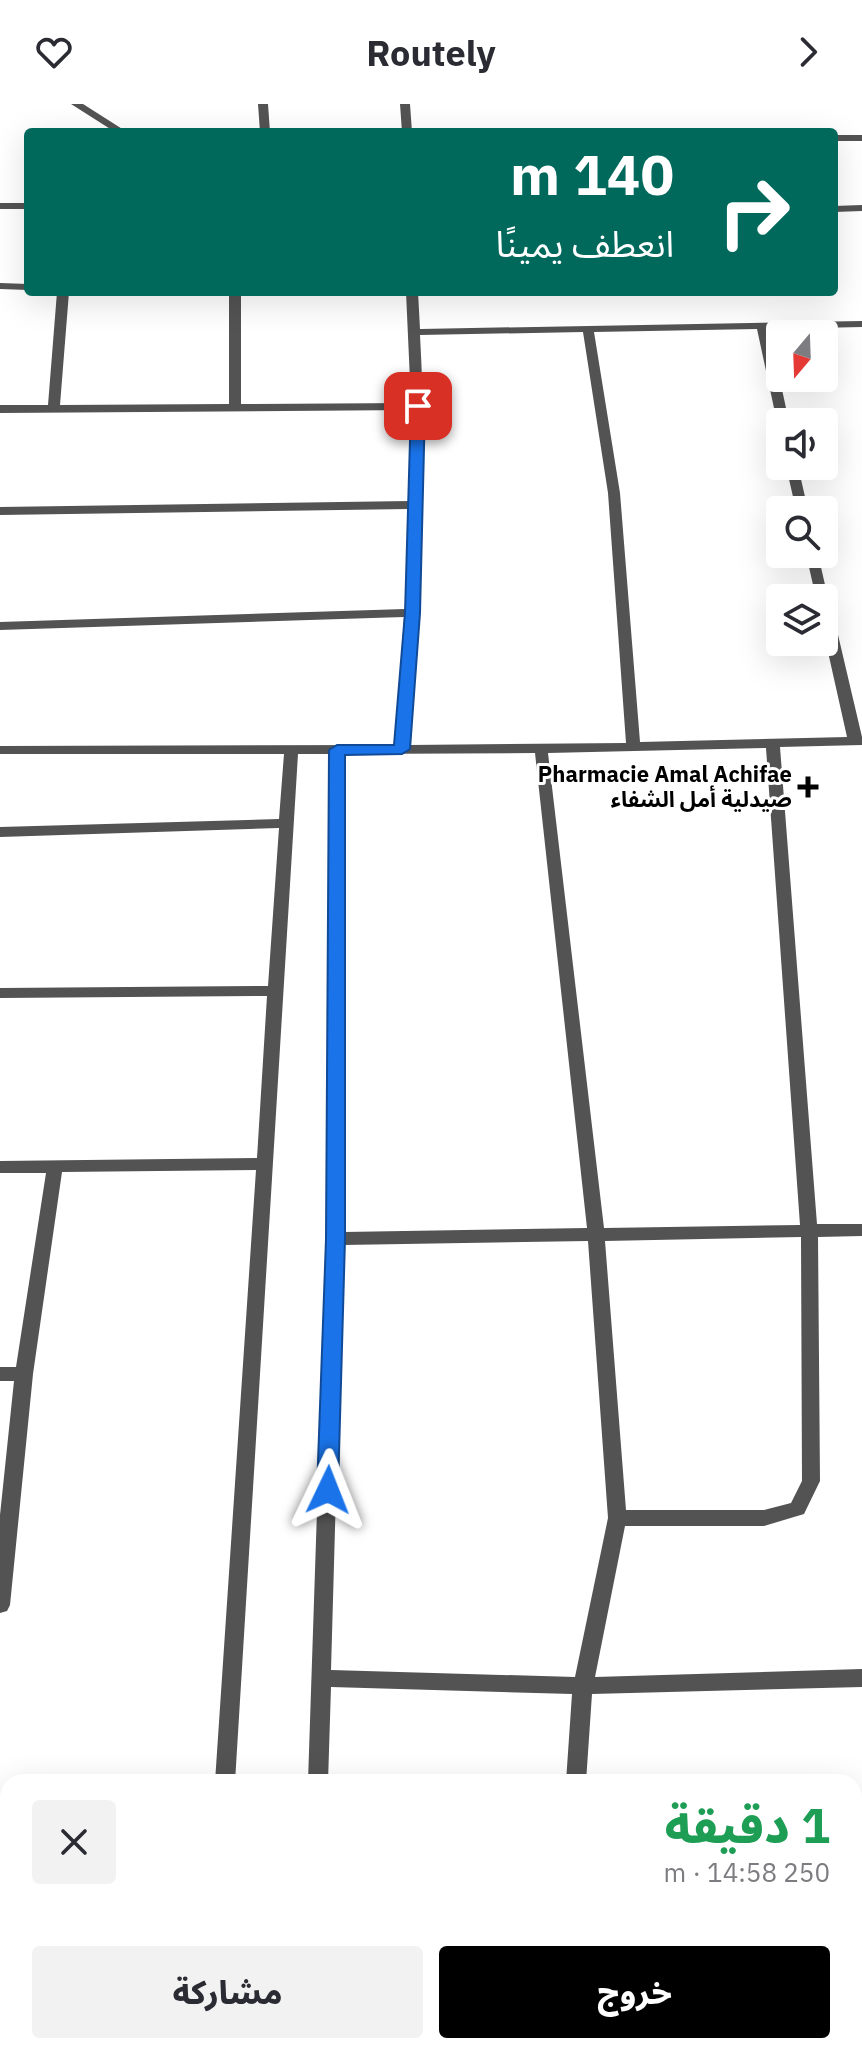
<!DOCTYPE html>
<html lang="ar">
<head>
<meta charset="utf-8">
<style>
  :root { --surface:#fff; --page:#f2f2f3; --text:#2b2b33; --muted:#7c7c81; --accent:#000 }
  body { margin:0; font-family:"IBM Plex Sans","Noto Sans Arabic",sans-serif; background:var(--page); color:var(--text); direction:rtl; height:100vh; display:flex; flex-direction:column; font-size:30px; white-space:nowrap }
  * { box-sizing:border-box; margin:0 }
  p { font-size:26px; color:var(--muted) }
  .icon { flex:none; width:44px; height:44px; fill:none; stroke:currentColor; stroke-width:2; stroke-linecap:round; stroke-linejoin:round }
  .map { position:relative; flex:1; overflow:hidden; direction:ltr }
  .side { position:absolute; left:0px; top:1670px; width:862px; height:280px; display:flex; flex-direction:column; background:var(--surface); border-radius:24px 24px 0 0; box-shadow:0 8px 32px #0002; direction:rtl }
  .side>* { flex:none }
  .guide { position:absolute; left:24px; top:24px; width:814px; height:168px; border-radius:8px; box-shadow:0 8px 32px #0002; direction:rtl; background:#00695c; color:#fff; overflow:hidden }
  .needle { width:52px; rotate:199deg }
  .tools { position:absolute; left:766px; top:216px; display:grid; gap:16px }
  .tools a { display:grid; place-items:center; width:72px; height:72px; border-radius:8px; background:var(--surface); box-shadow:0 8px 32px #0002; font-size:40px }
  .pin { position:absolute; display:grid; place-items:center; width:68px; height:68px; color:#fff; margin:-34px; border-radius:16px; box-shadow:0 4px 12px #0006 }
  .me { position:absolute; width:88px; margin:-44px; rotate:2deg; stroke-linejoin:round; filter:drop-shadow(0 0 6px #0008) }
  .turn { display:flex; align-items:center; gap:28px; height:168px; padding:0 32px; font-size:36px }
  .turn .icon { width:104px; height:104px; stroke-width:2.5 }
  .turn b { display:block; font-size:56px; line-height:68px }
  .round { display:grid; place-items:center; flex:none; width:84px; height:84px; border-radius:8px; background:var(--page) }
  .summary { display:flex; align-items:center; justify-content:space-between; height:136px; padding:0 32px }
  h1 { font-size:48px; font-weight:800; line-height:60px; color:#1e9e55 }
  .button { display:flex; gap:16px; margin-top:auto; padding:16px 32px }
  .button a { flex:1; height:92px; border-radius:8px; background:var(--accent); color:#fff; font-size:32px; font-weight:800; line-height:92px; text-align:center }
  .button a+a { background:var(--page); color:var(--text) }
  header { display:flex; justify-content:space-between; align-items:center; height:104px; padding:0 32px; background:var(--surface); font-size:36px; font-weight:800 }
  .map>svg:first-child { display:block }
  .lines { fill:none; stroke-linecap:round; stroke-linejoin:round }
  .street { fill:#535353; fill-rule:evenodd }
  .route { fill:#1a73e8; stroke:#114b97; stroke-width:2 }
  .poi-dot { fill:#000; stroke:#fff; stroke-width:3 }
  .labels { text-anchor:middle; stroke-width:6; stroke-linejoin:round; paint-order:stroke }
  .poi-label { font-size:22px; font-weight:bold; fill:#000; stroke:#fff; text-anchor:end }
</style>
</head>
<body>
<header><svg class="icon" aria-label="forward" viewBox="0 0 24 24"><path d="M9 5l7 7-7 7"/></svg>Routely<svg class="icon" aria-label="heart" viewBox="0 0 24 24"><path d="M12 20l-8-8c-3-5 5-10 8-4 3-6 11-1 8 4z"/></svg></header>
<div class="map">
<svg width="862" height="1950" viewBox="0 0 862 1950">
  <rect width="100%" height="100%" fill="#fff"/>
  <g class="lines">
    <path class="street" d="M71,0h12l44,28h-12z
      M258,0h10l2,28h-10z
      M400,0h10l2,28h-10z
      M834,31h28v6h-28z
      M0,99h28v6h-28z
      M862,101v6l-28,1v-6z
      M0,179l28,1v6l-28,-1z
      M57,188h12l-9,113 169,-1v-112h12v112l170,-1 -5,-111h12l2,37 442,-8v6l-93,2 20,93h-9v3l-3,-3 -20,-93 -163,3 26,161 20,249 207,-5 -23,-103v-36h-8l-10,-44h12l10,44 -3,3 6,4 31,132v8l-82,2 37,477h45v12l-44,1 2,244 -16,33 -40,12h-139l-30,151 267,-8v18l-270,7 -6,88h-20l6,-88 -241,-7 -3,95h-20l18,-543 4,-485h-32l-63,1028h-20l41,-612 -194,2 -29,202 -23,231 -3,6 -7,2v-98l14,-134h-14v-14h16l30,-194h-46v-12l257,-3 10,-162 -267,2v-10l268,-2 11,-158 -279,9v-10l279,-8 5,-65h-284v-8l395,-1 9,-128 -404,13v-8l405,-13 4,-89v-11l-409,6v-8l410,-6 1,-91 -411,3v-8h48zM583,228l25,161 18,250 -217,2c9,-136 19,-274 11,-410zM766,644l34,477 -196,3 -56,-475zM535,649l52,475 -243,4v-478zM801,1133l1,244 -11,22 -27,7h-138l-21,-269zM588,1137l20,277 -33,159 -244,-7 12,-425z
      M786,362h12l10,44h-12z
      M197,1942h22v8h-22z
      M298,1942h22l-1,8h-22z
      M570,1942h22v8h-22z"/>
  </g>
  <path class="route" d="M418,298l7,4 -5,207 -10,136 -8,5 -57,1v484l-7,251 -10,9 -11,-9 9,-251 3,-489 8,-5h57l11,-132 6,-207z"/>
  <path class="poi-dot" d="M804 671h8v8h8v8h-8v8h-8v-8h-8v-8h8z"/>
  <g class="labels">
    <g class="poi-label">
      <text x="792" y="678">Pharmacie Amal Achifae<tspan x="792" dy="25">صيدلية أمل الشفاء</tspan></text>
    </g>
  </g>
</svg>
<div class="tools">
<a><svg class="needle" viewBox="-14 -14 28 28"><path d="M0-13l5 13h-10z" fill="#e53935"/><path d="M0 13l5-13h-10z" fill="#7c7c81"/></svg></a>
<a><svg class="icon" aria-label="sound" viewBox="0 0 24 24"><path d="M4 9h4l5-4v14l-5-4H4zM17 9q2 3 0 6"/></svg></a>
<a><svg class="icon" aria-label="search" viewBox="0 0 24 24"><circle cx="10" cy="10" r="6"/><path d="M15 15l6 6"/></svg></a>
<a><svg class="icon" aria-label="layers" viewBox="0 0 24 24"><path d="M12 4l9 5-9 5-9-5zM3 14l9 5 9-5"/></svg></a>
</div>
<div class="pin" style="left:418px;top:302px;background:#d93025"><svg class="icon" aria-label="arrive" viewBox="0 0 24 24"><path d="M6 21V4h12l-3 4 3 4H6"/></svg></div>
<svg class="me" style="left:328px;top:1386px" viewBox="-20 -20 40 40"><path d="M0-17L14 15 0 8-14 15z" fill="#1a73e8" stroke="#fff" stroke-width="4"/></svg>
<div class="guide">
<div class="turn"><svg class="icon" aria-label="right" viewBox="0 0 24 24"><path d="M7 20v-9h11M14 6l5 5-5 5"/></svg><div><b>140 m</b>انعطف يمينًا</div></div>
</div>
<section class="side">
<div class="summary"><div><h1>1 دقيقة</h1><p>250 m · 14:58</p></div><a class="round"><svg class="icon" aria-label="close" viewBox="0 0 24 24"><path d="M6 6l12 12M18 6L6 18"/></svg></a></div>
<div class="button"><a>خروج</a><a>مشاركة</a></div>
</section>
</div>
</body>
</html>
